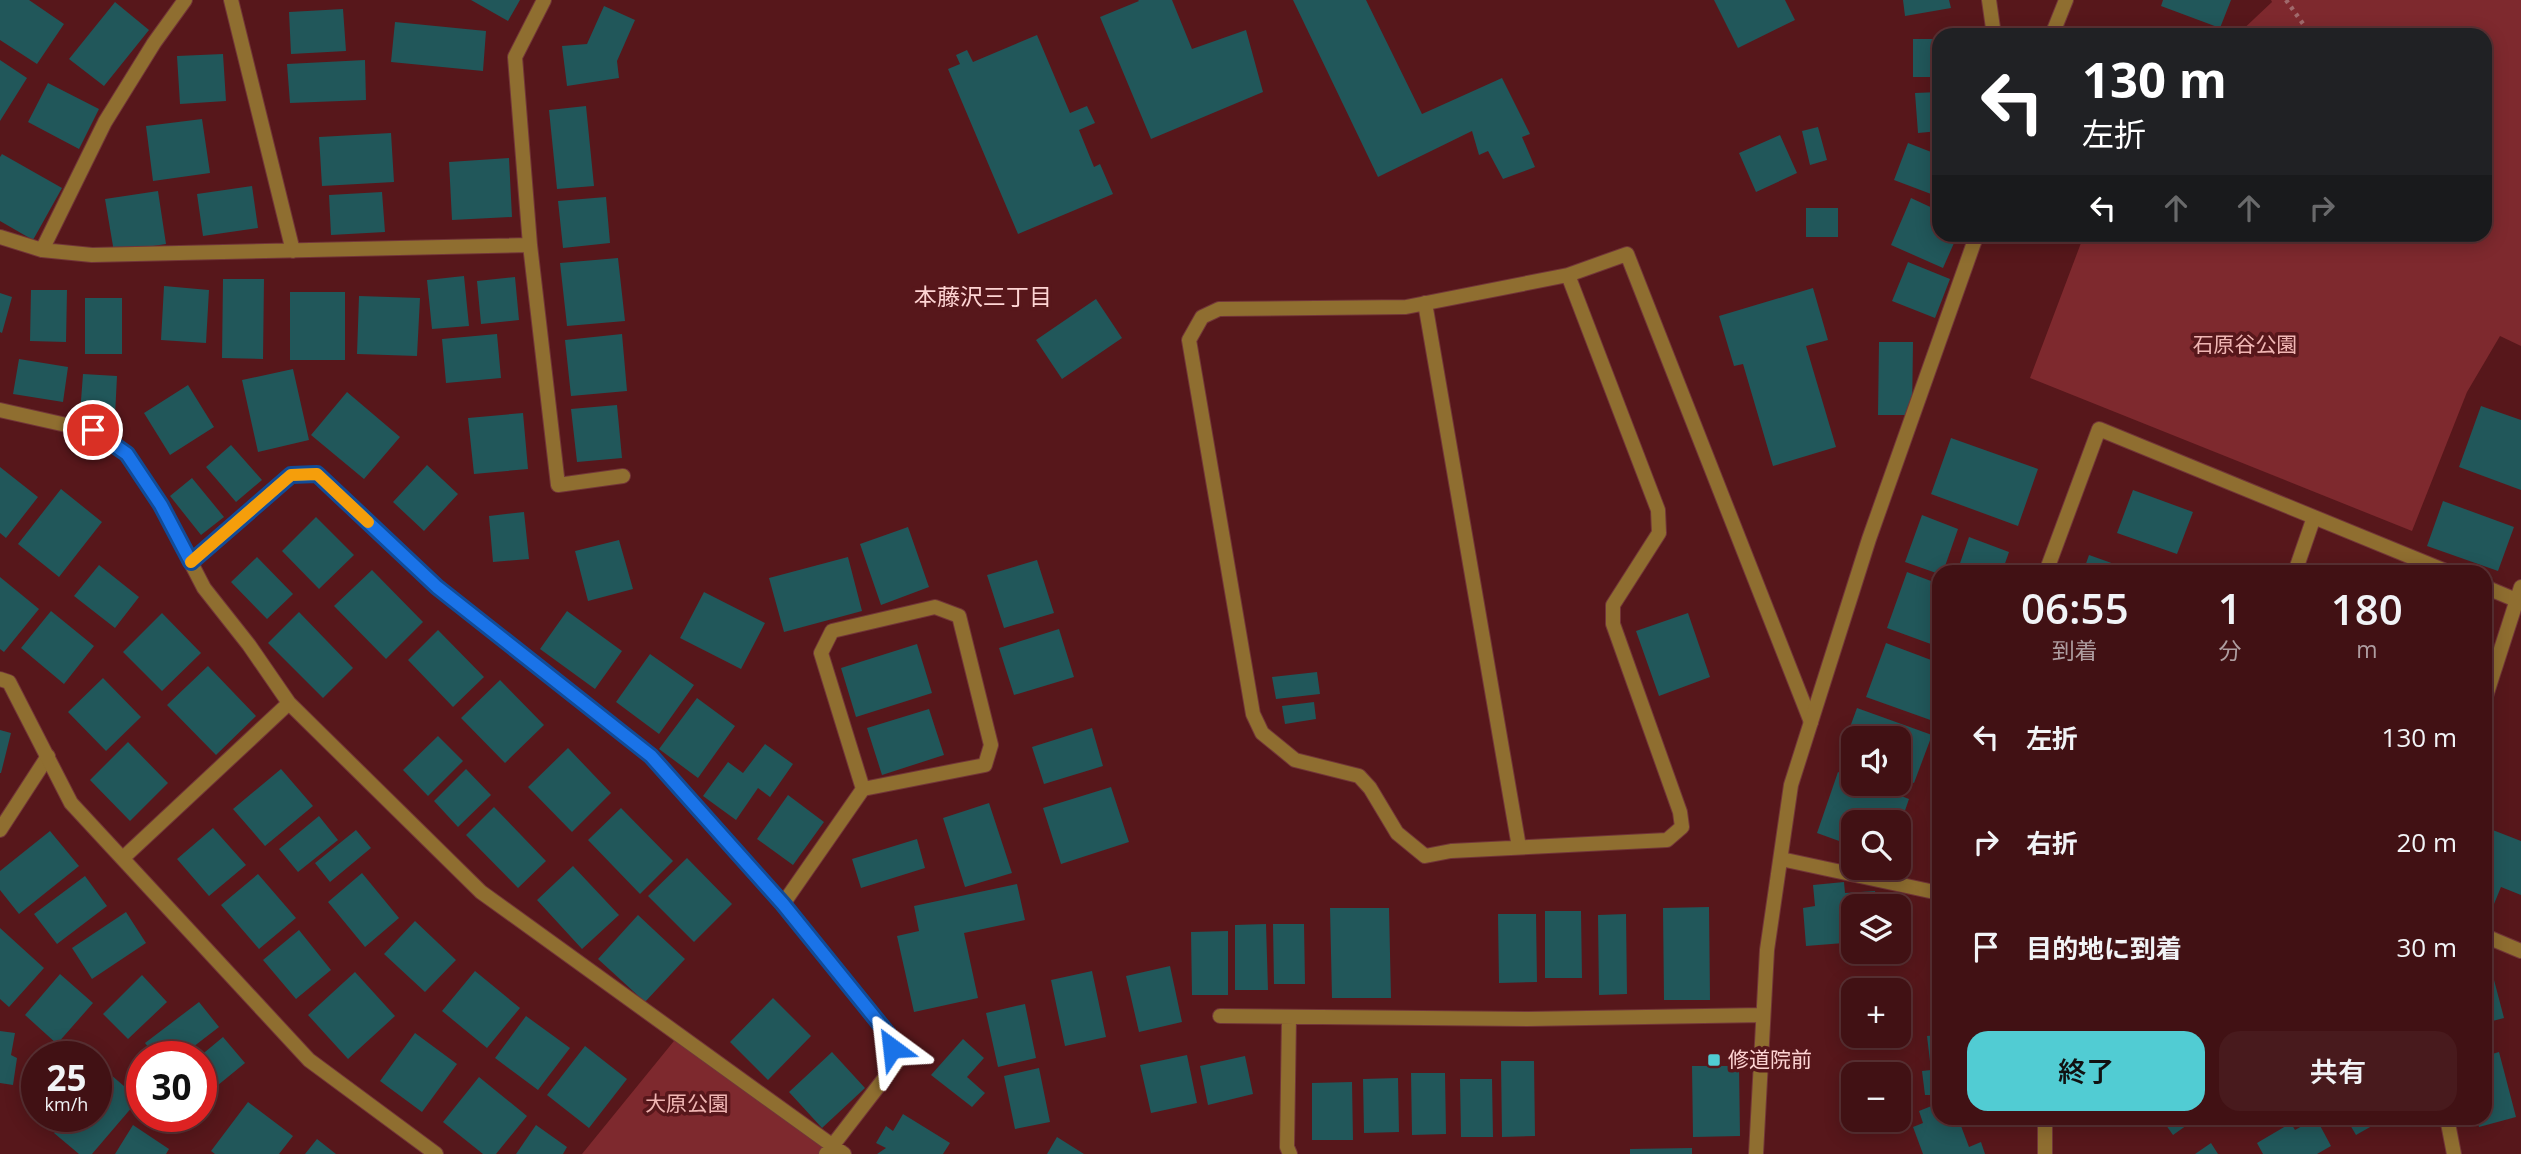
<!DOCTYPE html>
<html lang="ja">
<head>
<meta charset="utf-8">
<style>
  :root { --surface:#411114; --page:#481a1d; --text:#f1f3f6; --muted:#ae9da0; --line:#5a3134; --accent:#51ccd3 }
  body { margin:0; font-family:"Open Sans","Noto Sans JP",sans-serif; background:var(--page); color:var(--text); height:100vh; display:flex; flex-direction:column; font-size:26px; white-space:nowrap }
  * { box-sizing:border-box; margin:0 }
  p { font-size:23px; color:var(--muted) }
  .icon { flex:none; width:38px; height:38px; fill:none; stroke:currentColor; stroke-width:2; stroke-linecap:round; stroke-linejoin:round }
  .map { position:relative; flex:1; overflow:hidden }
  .sheet { position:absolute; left:1932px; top:565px; width:560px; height:560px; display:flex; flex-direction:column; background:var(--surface); border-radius:21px; box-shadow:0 4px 18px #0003,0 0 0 2px var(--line) }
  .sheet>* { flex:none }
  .hud { position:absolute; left:1932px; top:28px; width:560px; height:214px; border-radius:21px; box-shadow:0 4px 18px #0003,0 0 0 2px var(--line); background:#202124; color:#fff; overflow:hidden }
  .fabs { position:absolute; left:1841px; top:726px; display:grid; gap:14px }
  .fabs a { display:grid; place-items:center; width:70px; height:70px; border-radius:14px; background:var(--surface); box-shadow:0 4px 18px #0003,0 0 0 2px var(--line); font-size:35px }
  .speed { position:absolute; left:21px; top:1041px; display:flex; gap:14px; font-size:35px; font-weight:700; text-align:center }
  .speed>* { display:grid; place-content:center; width:91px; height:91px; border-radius:50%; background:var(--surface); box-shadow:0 4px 18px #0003,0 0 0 2px var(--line); line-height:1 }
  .speed small { font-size:18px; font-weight:400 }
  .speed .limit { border:10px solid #d22; background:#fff; color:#111 }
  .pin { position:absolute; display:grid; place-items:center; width:60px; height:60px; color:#fff; margin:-30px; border:4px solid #fff; border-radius:50%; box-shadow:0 2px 7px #0007 }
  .me { position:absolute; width:77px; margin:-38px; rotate:330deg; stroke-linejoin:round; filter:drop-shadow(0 0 5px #0008) }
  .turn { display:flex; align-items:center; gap:24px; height:147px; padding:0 35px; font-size:32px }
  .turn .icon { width:91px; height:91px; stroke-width:2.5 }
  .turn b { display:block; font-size:49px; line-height:60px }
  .lanes { display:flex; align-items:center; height:66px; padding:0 35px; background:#0003; justify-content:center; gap:35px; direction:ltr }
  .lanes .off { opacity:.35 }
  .eta { display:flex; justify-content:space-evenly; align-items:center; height:119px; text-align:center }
  .eta b { font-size:42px; font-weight:600; line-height:49px }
  .button { display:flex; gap:14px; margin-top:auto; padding:14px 35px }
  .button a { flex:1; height:80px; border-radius:21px; background:var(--accent); color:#111; font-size:28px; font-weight:600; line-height:80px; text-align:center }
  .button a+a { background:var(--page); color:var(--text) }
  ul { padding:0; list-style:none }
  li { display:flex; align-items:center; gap:21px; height:105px; padding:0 35px }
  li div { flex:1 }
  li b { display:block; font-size:26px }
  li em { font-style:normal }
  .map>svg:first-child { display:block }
  .green { fill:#7e292e }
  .building { fill:#21575a }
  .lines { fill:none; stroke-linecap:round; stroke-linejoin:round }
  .service-casing { stroke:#723538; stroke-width:16 }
  .minor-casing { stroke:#723538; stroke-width:16 }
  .path { stroke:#a06a6c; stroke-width:4.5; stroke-dasharray:3.5 5; stroke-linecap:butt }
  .service { stroke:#8f6e30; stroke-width:14 }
  .minor { stroke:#8f6e30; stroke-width:14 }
  .route-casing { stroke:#114b97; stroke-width:18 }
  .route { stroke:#1a73e8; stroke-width:12 }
  .slow { stroke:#f59e0b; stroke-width:12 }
  .poi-dot { fill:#51ccd3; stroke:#57171b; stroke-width:2.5 }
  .labels { text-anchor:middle; stroke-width:7; stroke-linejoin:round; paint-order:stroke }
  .park-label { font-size:21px; fill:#f0b6b4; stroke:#57171b }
  .poi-label { font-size:21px; fill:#fed4d3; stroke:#57171b; text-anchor:start }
  .neighbourhood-label { font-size:23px; fill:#fed4d3; stroke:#57171b }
</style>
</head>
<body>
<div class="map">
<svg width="2521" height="1154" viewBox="0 0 2521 1154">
  <rect width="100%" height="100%" fill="#57171b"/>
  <path class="green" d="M2271,0h250v346l-21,-10 -33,56 -55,139 -382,-153 54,-143 401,-1v-199h-248l35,-33z
    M678,1036l154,110 -6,8h-244z"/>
  <path class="building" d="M0,0h29l35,24 -27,40 -37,-24z
    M471,0h49l-12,21z
    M1138,0h34l20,49 54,-19 17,62 -112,47 -51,-122 39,-16z
    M1293,0h73l56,114 80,-36 28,56 -8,3 13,30 -32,12 -15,-28 -9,4 -7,-24 -94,46z
    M1714,0h71l10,20 -57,28z
    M1903,0h46l2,8 -46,8z
    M2163,0h68l-11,28 -59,-22z
    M115,2l34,28 -45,56 -35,-27z
    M604,6l31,14 -18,41 2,17 -52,8 -5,-40 25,-2z
    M343,9l3,42 -55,3 -2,-42z
    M395,22l91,9 -3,40 -92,-9z
    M1037,35l33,78 17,-7 8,17 -16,7 15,37 6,-3 13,30 -95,40 -70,-165 12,-5 -4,-9 11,-5 6,12z
    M1913,39h26v38h-26z
    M223,54l3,47 -46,3 -3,-48z
    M0,60l27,18 -27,43z
    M365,60l1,40 -76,3 -3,-39z
    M48,83l51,26 -20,40 -51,-27z
    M1939,92v39l-21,2 -3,-40z
    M586,106l8,80 -37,3 -8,-79z
    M202,119l8,54 -57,8 -7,-55z
    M1818,127l9,33 -17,5 -8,-34z
    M391,133l3,49 -72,4 -3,-49z
    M1780,135l17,38 -41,19 -17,-39z
    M1908,143l31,12v42l-45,-17z
    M2,154l60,34 -29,52 -33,-19v-64z
    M509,158l3,59 -60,3 -3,-58z
    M252,186l6,42 -55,8 -6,-42z
    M158,191l8,53 -52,8 -9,-53z
    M382,192l3,40 -54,3 -2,-40z
    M606,197l4,46 -47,5 -5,-47z
    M1911,198l28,13v23h19l-15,34 -52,-23z
    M1806,208h32v29h-32z
    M618,258l7,63 -58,5 -7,-63z
    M1908,262l42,17 -15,39 -43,-17z
    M464,276l5,50 -37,3 -5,-49z
    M515,277l4,43 -38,4 -4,-43z
    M223,279h41l-1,80 -41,-1z
    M164,286l45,4 -3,53 -45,-3z
    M1813,288l15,52 -22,6 30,101 -63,19 -30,-102 -9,2 -15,-50z
    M31,290h36l-1,52 -36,-1z
    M290,292h55v68h-55z
    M0,293l12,4 -10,36 -2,-1z
    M359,296l61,2 -3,58 -60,-2z
    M85,298h37v56h-37z
    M1096,299l26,39 -60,41 -26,-39z
    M497,334l4,44 -55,5 -4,-44z
    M622,334l5,57 -56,5 -6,-56z
    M1879,342h34l-1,73h-34z
    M19,359l49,8 -5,35 -50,-8z
    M293,369l16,71 -51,12 -16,-72z
    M83,374l34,2 -2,40 -35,-2z
    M188,385l26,42 -44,28 -26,-42z
    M347,392l53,45 -36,42 -53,-44z
    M617,405l5,53 -45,4 -6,-53z
    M2481,406l40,14v70l-62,-23z
    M523,413l5,56 -54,5 -6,-56z
    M1951,438l87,31 -20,57 -87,-32z
    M231,445l31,35 -26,22 -30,-35z
    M427,465l31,29 -34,37 -31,-29z
    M0,467l38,30 -32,41 -6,-5z
    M192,478l32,39 -23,18 -31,-39z
    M61,489l41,33 -43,55 -41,-33z
    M2133,490l60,22 -16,42 -60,-21z
    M2443,501l71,26 -16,44 -71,-25z
    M524,512l5,47 -36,3 -4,-46z
    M1922,515l36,14 -15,43h-4v2l-34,-12z
    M316,517l38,38 -35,34 -37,-38z
    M908,527l21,60 -48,18 -21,-61z
    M1969,537l40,15 -7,20h-45z
    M619,540l14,49 -45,12 -13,-50z
    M2089,555l48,17h-54z
    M257,557l36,37 -26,25 -36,-37z
    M848,557l14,54 -78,21 -15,-54z
    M1037,560l17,53 -50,15 -17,-53z
    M99,565l40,32 -24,31 -41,-32z
    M372,570l51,52 -37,37 -52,-53z
    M1907,572l32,12v63l-52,-19z
    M0,577l39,32 -35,43 -4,-3z
    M704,592l61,31 -24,46 -61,-31z
    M51,611l43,35 -30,38 -43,-36z
    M567,611l55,40 -27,38 -55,-40z
    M299,612l54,56 -30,30 -55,-55z
    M162,613l39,40 -39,38 -39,-39z
    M1688,613l22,64 -51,19 -23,-65z
    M1059,629l15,48 -60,18 -15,-47z
    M438,630l46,47 -31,30 -45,-47z
    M1886,643l53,20v51l-3,8 -70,-25z
    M917,644l15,49 -76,24 -15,-49z
    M650,654l44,31 -35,49 -43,-32z
    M208,666l48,50 -40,39 -49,-50z
    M1317,672l3,22 -44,5 -4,-22z
    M103,678l38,39 -35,34 -38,-39z
    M500,680l44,45 -39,38 -44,-45z
    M697,698l38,28 -37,52 -39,-29z
    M1314,702l2,17 -31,5 -3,-18z
    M1857,708l75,27 -18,48 -15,-5v-40h-46v24l-14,-5z
    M929,709l15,46 -62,20 -15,-47z
    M1092,728l11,38 -59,18 -12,-37z
    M0,730l11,3 -10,40h-1z
    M438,736l25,25 -35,35 -25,-26z
    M128,742l40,41 -38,38 -40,-41z
    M765,744l28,20 -23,33 -12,-9 -22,32 -33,-24 25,-34 15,11z
    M568,748l43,45 -39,39 -44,-45z
    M281,769l32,37 -48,40 -32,-37z
    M466,769l25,26 -33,32 -24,-26z
    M1838,772l15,6v6h17l39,15 -8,23h-48v24l-36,-13z
    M1111,787l18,55 -68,22 -18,-56z
    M788,795l36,27 -31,43 -36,-26z
    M989,803l23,70 -47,14 -22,-69z
    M494,807l52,54 -28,27 -52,-53z
    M621,808l52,53 -33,33 -52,-54z
    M319,816l19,24 -40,32 -19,-23z
    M2485,827l36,14v54l-20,-8 -7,17 -9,-4z
    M213,828l33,37 -37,31 -32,-37z
    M356,830l15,18 -41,34 -15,-19z
    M50,831l29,35 -60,48 -19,-24v-19z
    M917,839l8,29 -64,20 -9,-29z
    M687,858l45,46 -38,38 -46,-46z
    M573,866l46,49 -37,34 -45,-49z
    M362,873l37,45 -34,29 -37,-45z
    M258,874l38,44 -37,31 -38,-44z
    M85,876l22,30 -50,38 -23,-30z
    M1844,882l1,11 30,-2 1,15h-23v23l-11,1 2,13 -38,3 -3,-38 12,-2 -2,-21z
    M1017,884l8,36 -61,13 14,65 -64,14 -17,-76 22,-5 -5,-25z
    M1709,907l1,93h-46l-1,-92z
    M1330,908h59l2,90h-59z
    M1545,911h36l1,67h-37z
    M126,912l20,31 -54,36 -20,-31z
    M1498,914h38l1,68 -38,1z
    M1626,914l1,80 -28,1 -1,-80z
    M638,915l47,44 -40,43 -47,-43z
    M415,921l41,39 -31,32 -41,-38z
    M1266,924l2,66h-33v-65z
    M1273,924h31l1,60h-31z
    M0,928l44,40 -35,39 -9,-8z
    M299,930l32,40 -35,29 -33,-39z
    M1228,931v64h-36l-1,-63z
    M2485,957h3l16,61 -19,5z
    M1170,966l12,56 -43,10 -13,-56z
    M475,971l45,37 -33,40 -45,-37z
    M1092,971l14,66 -41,9 -14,-66z
    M355,972l40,44 -47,43 -40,-44z
    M60,974l33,29 -36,41 -32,-29z
    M142,975l25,27 -39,37 -25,-25z
    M773,998l38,38 -43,44 -38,-38z
    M199,1002l20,25 -39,30h-24l-11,-14z
    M1025,1004l11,54 -38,9 -12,-54z
    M1933,1006h6v89h-14l-3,-24 9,-1 -4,-34 10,-1z
    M526,1016l44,32 -32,42 -43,-32z
    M0,1031l15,2 -4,22 6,3 -4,27 -13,-2z
    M415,1033l42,31 -35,48 -42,-31z
    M223,1037l22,26 -44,36v-42h-2z
    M963,1039l21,19 -17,19 18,16 -13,14 -41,-32z
    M585,1046l42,33 -38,49 -42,-33z
    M832,1052l33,36 -43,40 -33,-36z
    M2499,1052l17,65 -37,10 -2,-9h8v-62z
    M1187,1055l10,48 -46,10 -11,-48z
    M1245,1056l8,38 -45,11 -8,-39z
    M1501,1061h33l1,75 -33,1z
    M96,1062l43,37 -47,55h-13l-25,-21 8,-8 -10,-9h44z
    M1692,1066h47l1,70 -47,1z
    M1039,1068l11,54 -35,7 -11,-53z
    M1411,1073h34l1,61 -34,1z
    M479,1077l48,39 -31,38h-13l-40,-32z
    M1398,1078l1,54 -35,1 -1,-54z
    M1460,1079h32l1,58h-32z
    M1352,1082l1,58h-41v-57z
    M248,1102l45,34 -14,18h-64l-4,-3z
    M1939,1103v15h19l11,29 12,-5 4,12h-62l-10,-27 10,-4 -4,-12z
    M903,1114l47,29 -7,11h-66l9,-6 -10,-5 10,-17 7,5z
    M2161,1118h36l-24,17z
    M2316,1118l15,28 -14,8h-54l-6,-11 34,-20 4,7z
    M2346,1118h40l-30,17z
    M133,1125l36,24 -3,5h-51z
    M536,1125l31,22 -4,7h-47z
    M1057,1137l27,17h-37z
    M317,1139l19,15h-31z
    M2211,1143l7,11h-23z
    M1692,1148v6h-62v-5z"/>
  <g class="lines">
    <defs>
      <path id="service" d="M1568,275l90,235 1,23 -46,72v19l67,188 2,15 -15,13 -216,11 -26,5 -28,-23 -27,-45 -11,-12 -64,-16 -33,-27 -9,-19 -64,-374 13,-23 17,-8 187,-2z
        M1568,275l59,-21 184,468
        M1425,303l94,544
        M0,830l48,-74"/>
      <path id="minor" d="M231,0l62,251
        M544,0l-29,57 15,188 28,240 65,-9
        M1989,0l5,35
        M2052,35l14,-35
        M0,237l42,13 50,5 438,-10
        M42,250l63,-128 49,-79 31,-43
        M0,410l93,21 34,23 34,51 43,83 45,57 40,58 192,189 363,262
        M191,562l100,-87 26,-1 120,113 214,169 132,148 105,130 9,28 -71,92
        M2046,572l53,-143 349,143
        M2295,572l19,-55
        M2485,587l36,15
        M0,679l9,3 62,121 238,257 127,94
        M2485,699l36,-112
        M123,858l166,-155
        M1781,859l158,34
        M783,904l80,-115 122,-24 6,-20 -32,-129 -24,-9 -103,24 -11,22 42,136
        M2485,936l36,15
        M1220,1016l308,3 235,-4
        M1289,1017l-2,130 3,7
        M2447,1118l7,36
        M1756,1154l11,-204 24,-165 78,-246 108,-305
        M2045,1154v-36"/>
    </defs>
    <use href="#service" class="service-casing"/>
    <use href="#minor" class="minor-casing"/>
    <path class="path" d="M2286,0l25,35"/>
    <use href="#service" class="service"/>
    <use href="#minor" class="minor"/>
  </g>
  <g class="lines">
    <defs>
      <path id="route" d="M93,430l34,24 34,51 30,57 100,-87 26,-1 120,113 214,169 132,148 105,130 4,14"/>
    </defs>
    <use href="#route" class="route-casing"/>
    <use href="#route" class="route"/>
    <path class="slow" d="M191,562l100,-87 26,-1 51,48"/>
  </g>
  <rect class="poi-dot" x="1707" y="1053" width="14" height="14" rx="3.5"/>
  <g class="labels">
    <g class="park-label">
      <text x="2245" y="352">石原谷公園</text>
      <text x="687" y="1111">大原公園</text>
    </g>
    <g class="poi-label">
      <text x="1728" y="1067">修道院前</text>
    </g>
    <g class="neighbourhood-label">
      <text x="983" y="305">本藤沢三丁目</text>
    </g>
  </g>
</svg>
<div class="fabs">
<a><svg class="icon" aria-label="sound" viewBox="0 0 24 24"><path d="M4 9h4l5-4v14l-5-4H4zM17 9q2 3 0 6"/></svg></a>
<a><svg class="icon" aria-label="search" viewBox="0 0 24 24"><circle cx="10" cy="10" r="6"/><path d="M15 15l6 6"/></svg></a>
<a><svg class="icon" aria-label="layers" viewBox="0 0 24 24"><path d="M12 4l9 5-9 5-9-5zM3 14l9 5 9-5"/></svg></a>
<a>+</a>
<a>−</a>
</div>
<div class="speed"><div>25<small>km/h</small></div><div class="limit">30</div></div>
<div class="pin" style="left:93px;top:430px;background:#d93025"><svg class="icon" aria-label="arrive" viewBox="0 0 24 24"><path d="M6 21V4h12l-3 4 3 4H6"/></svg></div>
<svg class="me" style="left:892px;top:1048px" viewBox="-20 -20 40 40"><path d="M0-17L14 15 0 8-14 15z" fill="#1a73e8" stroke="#fff" stroke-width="4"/></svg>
<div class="hud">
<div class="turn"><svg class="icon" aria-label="left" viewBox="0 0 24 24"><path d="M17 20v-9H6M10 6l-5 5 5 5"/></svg><div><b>130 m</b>左折</div></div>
<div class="lanes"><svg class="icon" aria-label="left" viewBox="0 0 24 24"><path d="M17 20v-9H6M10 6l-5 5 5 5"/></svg><svg class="icon off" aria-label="ahead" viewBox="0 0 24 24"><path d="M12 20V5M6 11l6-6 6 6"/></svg><svg class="icon off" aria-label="ahead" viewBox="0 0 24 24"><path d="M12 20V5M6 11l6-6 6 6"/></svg><svg class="icon off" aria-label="right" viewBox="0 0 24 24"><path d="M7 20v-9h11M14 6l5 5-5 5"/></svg></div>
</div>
<section class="sheet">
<div class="eta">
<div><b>06:55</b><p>到着</p></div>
<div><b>1</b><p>分</p></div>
<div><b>180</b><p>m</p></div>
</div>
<ul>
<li><svg class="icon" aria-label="left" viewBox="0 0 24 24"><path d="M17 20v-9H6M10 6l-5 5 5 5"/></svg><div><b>左折</b></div><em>130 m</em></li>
<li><svg class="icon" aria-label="right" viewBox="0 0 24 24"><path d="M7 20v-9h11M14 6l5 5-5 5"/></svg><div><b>右折</b></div><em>20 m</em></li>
<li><svg class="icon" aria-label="arrive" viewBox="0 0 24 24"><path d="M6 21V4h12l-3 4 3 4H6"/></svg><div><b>目的地に到着</b></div><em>30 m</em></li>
</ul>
<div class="button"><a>終了</a><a>共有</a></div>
</section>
</div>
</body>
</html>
